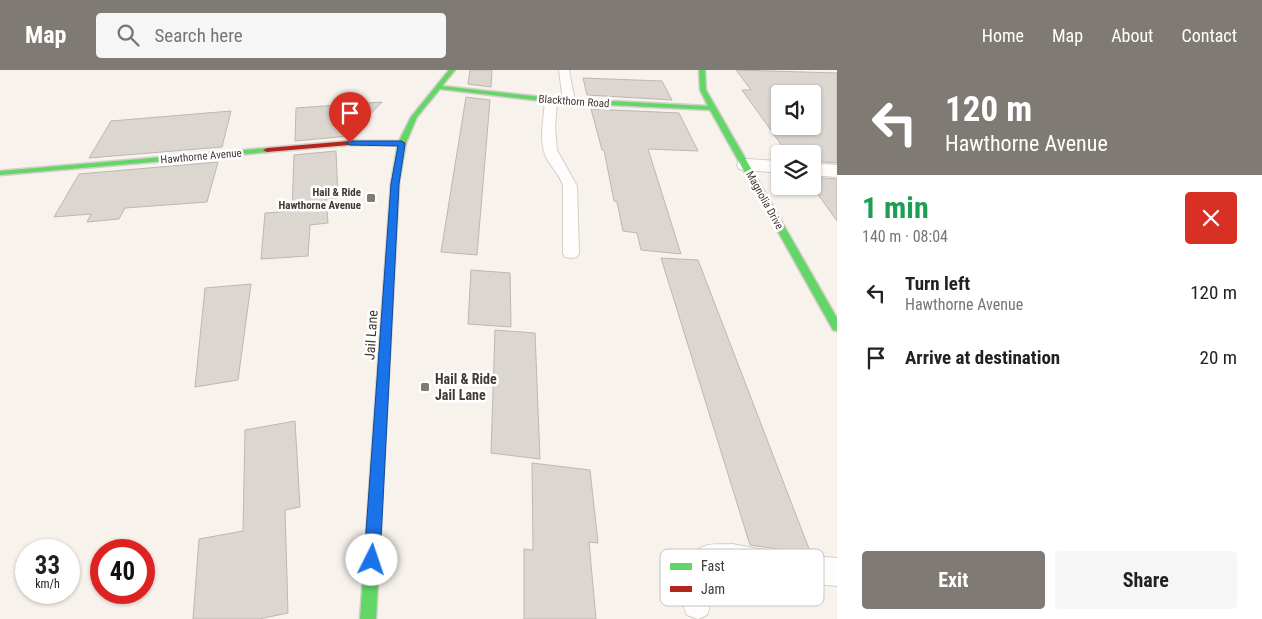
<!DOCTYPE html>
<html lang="en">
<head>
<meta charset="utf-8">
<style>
  :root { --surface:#fff; --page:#f6f6f6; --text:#222; --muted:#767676; --accent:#807a74 }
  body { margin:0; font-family:"Roboto Condensed",sans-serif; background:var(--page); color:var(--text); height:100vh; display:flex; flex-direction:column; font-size:19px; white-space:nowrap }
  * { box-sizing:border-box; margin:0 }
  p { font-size:16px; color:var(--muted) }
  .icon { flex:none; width:28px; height:28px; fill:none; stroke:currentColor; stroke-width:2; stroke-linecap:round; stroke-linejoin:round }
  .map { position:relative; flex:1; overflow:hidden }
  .drawer { display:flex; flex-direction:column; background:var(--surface); width:425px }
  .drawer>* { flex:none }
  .banner { background:#807a74; color:#fff; overflow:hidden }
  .fabs { position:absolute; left:771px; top:15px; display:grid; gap:10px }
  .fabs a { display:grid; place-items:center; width:50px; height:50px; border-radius:5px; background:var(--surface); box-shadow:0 1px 4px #0004; font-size:25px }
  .speed { position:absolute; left:15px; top:469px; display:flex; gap:10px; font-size:25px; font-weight:700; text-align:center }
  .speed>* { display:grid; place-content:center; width:65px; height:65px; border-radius:50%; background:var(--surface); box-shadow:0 1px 4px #0004; line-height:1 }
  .speed small { font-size:12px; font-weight:400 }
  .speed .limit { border:8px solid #d22; background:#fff; color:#111 }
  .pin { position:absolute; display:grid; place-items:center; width:42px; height:42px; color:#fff; margin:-51px -21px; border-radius:50% 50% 50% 0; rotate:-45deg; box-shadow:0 0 5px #0007 }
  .pin .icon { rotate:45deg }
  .me { position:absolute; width:55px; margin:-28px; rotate:4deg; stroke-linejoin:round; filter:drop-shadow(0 0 4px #0008) }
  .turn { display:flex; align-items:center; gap:18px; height:105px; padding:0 25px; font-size:22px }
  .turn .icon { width:65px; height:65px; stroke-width:2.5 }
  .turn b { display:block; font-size:35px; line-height:42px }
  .round { display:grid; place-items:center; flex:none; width:52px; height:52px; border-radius:5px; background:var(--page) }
  .summary { display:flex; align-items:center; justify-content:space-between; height:85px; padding:0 25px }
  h1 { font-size:30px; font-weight:700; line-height:38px; color:#1e9e55 }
  .action { display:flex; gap:10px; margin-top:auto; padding:10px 25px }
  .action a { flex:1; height:58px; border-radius:5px; background:var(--accent); color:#fff; font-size:20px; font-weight:700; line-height:58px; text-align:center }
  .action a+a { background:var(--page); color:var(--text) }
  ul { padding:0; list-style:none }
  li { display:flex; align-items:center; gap:15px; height:65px; padding:0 25px }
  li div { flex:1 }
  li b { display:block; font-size:19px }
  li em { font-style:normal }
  header { display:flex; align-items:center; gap:30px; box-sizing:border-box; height:70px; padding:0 25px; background:var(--accent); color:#fff }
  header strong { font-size:24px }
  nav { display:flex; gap:28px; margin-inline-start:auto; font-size:18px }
  .search { width:350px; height:45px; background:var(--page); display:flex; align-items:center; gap:12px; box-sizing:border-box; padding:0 18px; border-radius:5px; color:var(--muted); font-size:19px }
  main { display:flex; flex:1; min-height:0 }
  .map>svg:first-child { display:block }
  .building { fill:#dcd6d0; stroke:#bcb7b1; fill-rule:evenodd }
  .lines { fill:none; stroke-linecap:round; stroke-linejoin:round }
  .lane-casing { stroke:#d4cec8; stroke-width:2 }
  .street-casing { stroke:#d4cec8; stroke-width:2 }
  .fast-casing { stroke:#d4cec8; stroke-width:3 }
  .jam-casing { stroke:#d4cec8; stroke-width:3 }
  .lane { fill:#fefdfc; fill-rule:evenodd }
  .street { fill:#fefdfc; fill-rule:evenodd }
  .fast { fill:#63d668; fill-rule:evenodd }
  .jam { fill:#b3261e; fill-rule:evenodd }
  .route { fill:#1a73e8; stroke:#114b97 }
  .poi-dot { fill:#807a74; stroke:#fff; stroke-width:2 }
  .labels { text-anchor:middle; stroke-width:5; stroke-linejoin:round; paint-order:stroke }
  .far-street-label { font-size:11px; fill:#403934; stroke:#fff }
  .far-poi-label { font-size:11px; font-weight:bold; fill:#403934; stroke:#fff; text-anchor:end }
  .street-label { font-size:14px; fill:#403934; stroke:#fff }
  .poi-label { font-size:14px; font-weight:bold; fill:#403934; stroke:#fff; text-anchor:start }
  .key { fill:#fff; stroke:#c6c4c2; stroke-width:1 }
  .key-label { font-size:14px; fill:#403934 }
</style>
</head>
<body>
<header>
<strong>Map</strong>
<div class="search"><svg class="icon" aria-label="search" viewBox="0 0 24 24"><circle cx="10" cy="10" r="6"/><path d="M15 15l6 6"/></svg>Search here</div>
<nav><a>Home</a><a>Map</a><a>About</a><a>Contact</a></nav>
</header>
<main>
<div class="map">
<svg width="837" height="549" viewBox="0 0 837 549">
  <rect width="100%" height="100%" fill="#f8f2ec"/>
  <path class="building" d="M470,0h22l-1,17 -23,-3z
    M736,0l101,3v90l-25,-2v-7h-24l-46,-64h9zM780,24h32v32h-32z
    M583,8l79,3 10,19 -85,-5z
    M466,27l24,3 -13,155 -36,-3z
    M382,32l-33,34 -54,5 1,-33z
    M591,39l88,4 19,38 -50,-2 33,105 -40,-4 -4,-17 -14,-2 -6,-29 -3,-1 -10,-51h-2z
    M231,41l-9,36 -133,11 22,-37z
    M336,81l2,47 -12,1 2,24 -18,2 -2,31 -47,3 4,-46 27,-2 2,-56z
    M218,92l-11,40 -82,6 -6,11 -32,3 4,-8 -37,3 25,-43z
    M812,107l25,2v42l-25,-35z
    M661,188l37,2 113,294 -61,-9z
    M471,200l39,3 1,54 -43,-3z
    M251,214l-13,96 -43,7 10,-99z
    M495,260l40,3 5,126 -49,-6z
    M295,351l5,86 -15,3 3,103 -29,6h-66l6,-80 44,-8 2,-101z
    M532,393l58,7 8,73 -9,-1 7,77h-72v-70l9,1z"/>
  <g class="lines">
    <defs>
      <path id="lane" d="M559,0h10l6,31 -2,2 -4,1 -6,-3z
        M551,27l6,3 -2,28 2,22 20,36 2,67 -2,4 -6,1 -6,-1 -2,-4v-67c-3,-11 -11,-18 -16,-27 -9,-17 -3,-41 -2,-59z
        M732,474l49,9 56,5v28l-56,-5 -49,-9 -19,1 -5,4c-1,15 5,24 -1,38l-9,4 -11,-4c-11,-25 -13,-58 18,-69 8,-3 18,-1 27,-2z"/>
      <path id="street" d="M746,89l34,2v12l-41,-4 -2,-4 2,-4z
        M812,93l25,2v12l-25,-2z"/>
      <path id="fast" d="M449,0h6l-13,16 109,12 157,8 -8,-16 -1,-20h6l1,20 131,228v13l-4,-1 -123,-220 -159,-8 -111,-13 -23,28 -11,26 -7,40 -23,436h-16l31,-436 7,-40 13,-26z
        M267,78h3v4l-270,23v-4z"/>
      <path id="jam" d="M349,71h53l4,2 -4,2h-53l-82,7 -4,-2 4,-2z"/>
    </defs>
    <use href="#lane" class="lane-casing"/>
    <use href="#street" class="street-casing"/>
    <use href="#fast" class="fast-casing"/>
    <use href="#jam" class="jam-casing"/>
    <use href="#lane" class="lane"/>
    <use href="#street" class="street"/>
    <use href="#fast" class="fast"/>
    <use href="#jam" class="jam"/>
  </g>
  <path class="route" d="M402,71l3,3 -6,40 -19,376 -2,5 -6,2 -6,-2 -2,-5 27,-376 7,-38 -48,-1 -4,-2 4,-2z"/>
  <g class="poi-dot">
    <rect x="366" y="123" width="10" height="10" rx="2.5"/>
    <rect x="420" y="312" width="10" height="10" rx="2.5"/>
  </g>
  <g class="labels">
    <g class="far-street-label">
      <text transform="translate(574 31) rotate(4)" y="4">Blackthorn Road</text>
      <text transform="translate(201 86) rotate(-5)" y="4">Hawthorne Avenue</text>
      <text transform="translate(765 130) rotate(61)" y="4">Magnolia Drive</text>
    </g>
    <g class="far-poi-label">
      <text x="361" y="126">Hail &amp; Ride<tspan x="361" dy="13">Hawthorne Avenue</tspan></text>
    </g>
    <g class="street-label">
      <text transform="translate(371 265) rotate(-86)" y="5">Jail Lane</text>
    </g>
    <g class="poi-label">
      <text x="435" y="314">Hail &amp; Ride<tspan x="435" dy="16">Jail Lane</tspan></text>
    </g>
  </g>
  <rect x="660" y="479" width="164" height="57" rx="8" class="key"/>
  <rect x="670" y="493" width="22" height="7" fill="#63d668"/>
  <rect x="670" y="516" width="22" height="6" fill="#b3261e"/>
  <g class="key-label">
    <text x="701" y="501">Fast</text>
    <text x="701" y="524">Jam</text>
  </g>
</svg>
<div class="fabs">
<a><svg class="icon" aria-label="sound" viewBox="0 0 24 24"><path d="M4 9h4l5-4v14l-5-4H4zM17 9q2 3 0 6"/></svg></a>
<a><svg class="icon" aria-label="layers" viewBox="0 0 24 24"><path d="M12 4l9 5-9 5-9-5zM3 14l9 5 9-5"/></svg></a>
</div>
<div class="speed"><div>33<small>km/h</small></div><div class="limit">40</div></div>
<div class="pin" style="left:350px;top:73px;background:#d93025"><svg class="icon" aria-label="arrive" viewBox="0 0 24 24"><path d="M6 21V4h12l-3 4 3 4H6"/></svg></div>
<svg class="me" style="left:372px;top:490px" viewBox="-20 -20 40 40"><circle r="19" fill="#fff"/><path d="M0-13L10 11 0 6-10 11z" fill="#1a73e8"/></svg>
</div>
<section class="drawer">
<div class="banner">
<div class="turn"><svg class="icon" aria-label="left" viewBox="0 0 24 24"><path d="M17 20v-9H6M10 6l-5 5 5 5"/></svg><div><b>120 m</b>Hawthorne Avenue</div></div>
</div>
<div class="summary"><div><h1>1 min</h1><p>140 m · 08:04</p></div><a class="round" style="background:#d93025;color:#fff"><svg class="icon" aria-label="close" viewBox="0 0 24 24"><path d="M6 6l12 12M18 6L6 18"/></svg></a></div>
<ul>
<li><svg class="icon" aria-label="left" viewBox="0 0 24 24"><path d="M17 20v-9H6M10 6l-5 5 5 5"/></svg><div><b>Turn left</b><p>Hawthorne Avenue</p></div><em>120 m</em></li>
<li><svg class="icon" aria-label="arrive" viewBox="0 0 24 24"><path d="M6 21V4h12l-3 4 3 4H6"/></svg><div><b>Arrive at destination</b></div><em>20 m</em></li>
</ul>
<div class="action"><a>Exit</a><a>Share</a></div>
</section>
</main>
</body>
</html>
